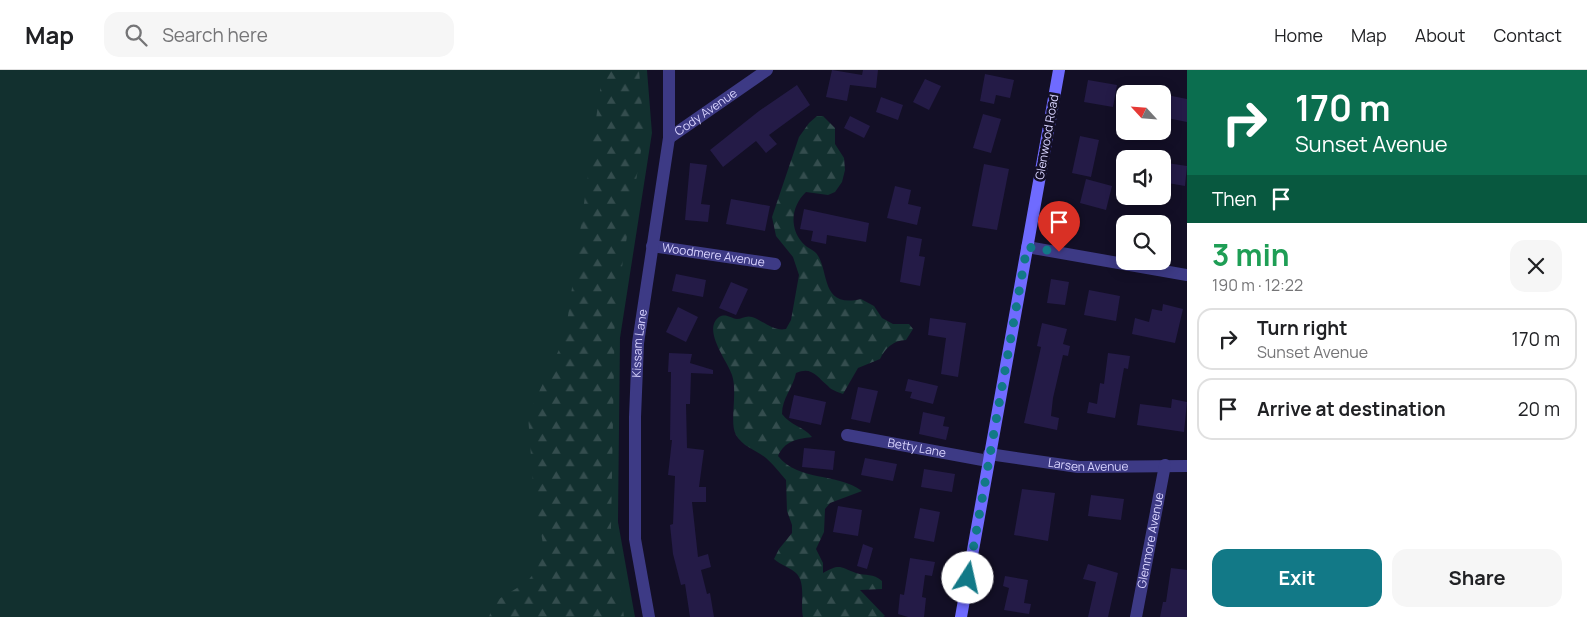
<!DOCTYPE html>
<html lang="en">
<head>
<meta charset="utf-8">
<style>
  :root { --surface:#fff; --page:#f6f6f6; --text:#202124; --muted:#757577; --line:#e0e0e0; --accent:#127987 }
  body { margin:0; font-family:Manrope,sans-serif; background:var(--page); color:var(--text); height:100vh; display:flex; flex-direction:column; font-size:19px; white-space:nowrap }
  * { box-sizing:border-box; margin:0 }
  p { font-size:16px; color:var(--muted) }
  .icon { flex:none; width:28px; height:28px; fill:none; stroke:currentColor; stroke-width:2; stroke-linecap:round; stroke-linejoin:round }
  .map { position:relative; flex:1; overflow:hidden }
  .panel { display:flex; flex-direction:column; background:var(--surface); width:400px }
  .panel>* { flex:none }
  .top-card { background:#0b6e4f; color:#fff; overflow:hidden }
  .needle { width:32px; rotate:296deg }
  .controls { position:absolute; left:1116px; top:15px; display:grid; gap:10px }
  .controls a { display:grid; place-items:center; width:55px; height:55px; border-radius:10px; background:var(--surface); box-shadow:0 2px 12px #0003; font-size:25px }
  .pin { position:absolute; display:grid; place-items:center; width:42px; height:42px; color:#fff; margin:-51px -21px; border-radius:50% 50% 50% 0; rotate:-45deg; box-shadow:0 0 5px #0007 }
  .pin .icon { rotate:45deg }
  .me { position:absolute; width:55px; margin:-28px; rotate:10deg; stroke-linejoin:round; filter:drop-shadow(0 0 4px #0008) }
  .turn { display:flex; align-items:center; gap:18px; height:105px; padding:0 25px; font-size:22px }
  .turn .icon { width:65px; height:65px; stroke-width:2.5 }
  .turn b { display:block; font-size:35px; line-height:42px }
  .then { display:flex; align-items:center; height:48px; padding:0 25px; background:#0003; gap:10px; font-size:19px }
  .round { display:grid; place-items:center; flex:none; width:52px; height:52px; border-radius:15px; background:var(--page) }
  .summary { display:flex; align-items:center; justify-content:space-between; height:85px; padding:0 25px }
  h1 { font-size:30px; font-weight:700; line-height:38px; color:#1e9e55 }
  .primary-button { display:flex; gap:10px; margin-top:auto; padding:10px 25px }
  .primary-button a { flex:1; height:58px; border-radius:15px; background:var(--accent); color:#fff; font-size:20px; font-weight:700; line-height:58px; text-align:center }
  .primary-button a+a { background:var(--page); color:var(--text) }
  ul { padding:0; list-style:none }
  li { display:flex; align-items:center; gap:15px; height:62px; margin:0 10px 8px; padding:0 15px; border:2px solid var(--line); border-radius:15px }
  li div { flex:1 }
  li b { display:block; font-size:19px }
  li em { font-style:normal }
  header { display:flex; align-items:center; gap:30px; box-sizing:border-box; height:70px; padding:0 25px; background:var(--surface); border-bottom:1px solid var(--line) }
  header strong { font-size:24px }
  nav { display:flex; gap:28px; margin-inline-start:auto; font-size:18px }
  .search { width:350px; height:45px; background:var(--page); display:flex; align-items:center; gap:12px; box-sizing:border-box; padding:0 18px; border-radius:15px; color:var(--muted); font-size:19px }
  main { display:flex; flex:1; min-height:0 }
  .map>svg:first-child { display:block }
  .grass { fill:#12302f }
  .forest { fill:url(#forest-firs) }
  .building { fill:#241b47 }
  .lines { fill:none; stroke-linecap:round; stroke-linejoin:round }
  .minor { stroke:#3d3a85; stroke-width:12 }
  .tertiary { stroke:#3d3a85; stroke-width:12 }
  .secondary { stroke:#6f6bff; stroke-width:12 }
  .route { stroke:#127987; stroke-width:9; stroke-dasharray:0 16.2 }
  .labels { text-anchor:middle; stroke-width:5; stroke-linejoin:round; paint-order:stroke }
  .street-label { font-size:12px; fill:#d9d4ff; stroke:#130f26 }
</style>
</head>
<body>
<header>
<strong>Map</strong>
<div class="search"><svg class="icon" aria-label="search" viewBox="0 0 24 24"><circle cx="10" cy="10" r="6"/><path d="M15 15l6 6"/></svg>Search here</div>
<nav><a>Home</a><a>Map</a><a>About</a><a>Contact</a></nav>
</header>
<main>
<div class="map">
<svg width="1187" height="547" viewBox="0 0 1187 547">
  <defs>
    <pattern id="forest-firs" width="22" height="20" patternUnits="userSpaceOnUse" patternTransform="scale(1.25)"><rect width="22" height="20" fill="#12302f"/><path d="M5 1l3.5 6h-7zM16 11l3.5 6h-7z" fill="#344d4e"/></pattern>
  </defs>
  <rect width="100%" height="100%" fill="#130f26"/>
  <path class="grass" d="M0,0h647l5,63 -32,205 -2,184 17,95h-635z"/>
  <path class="forest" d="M612,0h27l5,62 -29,178 -4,218 13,89h-135l5,-15 33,-20 10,-13 7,-19 -11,-65 -5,-70 37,-78 37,-260z
    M817,46h6l12,12v16l9,14 1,12 -3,12 -7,10 -7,3 -22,-3c-14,13 -17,34 -5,49 4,6 11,8 15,12 14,16 3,56 45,46l13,7 8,12 11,6h16l4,5 -7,11c-13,0 -21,9 -26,19l-22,9 -15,26c-5,-2 -12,-4 -15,-8 -11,-9 -16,-20 -32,-13 -3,15 -14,25 -14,41 9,12 21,12 30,23 -16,2 -27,4 -34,19 21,26 58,16 84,35l-32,12 -5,6 -1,23 -8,17 7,14v10c17,-10 17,-6 33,0 10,3 17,0 26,8v8l-22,1 25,26 -2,1h-80c-3,-14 3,-32 -6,-43 -5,-6 -17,-9 -23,-15l5,-10 13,-16v-8l-5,-14 -1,-31c-6,-7 -13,-16 -20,-22 -10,-8 -23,-11 -30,-23 -7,-12 2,-42 -4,-60 -5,-15 -30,-45 -13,-58 7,-4 11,1 18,2 5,0 9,-4 15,-2 10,3 22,15 34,12l5,-9 8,-45 -6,-18 -17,-21 -4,-19 27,-80 10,-14z"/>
  <path class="building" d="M832,0l30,5 1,-5h15l-2,18 -26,-3 -3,16 -21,-4z
    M985,4l29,6 -4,18 -14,-3 -2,9 -14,-3z
    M925,9l16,7 -12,24 -16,-8z
    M1088,10l29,5 -4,22 -29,-5z
    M797,15l13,20 -41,30 8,9 -11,9 -10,-12 -33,26 -13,-17 49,-39z
    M1162,24l25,5v23l-25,-5z
    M881,27l22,8 -5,15 -22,-8z
    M983,44l18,5 -10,34 -18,-5z
    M850,46l20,10 -6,12 -20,-10z
    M1080,66l19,4 -8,37 -19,-4z
    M690,93l17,2 -6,39 9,1 -2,17 -23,-2z
    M1167,93l20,3 -2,20 -23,-4v-16l4,1z
    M984,94l25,5 -12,61 -25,-4z
    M1086,109l26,7 -6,24 -26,-7z
    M895,116l16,4 -3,14 13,3 -4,18 -30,-7z
    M731,129l39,7 -5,25 -39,-7z
    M804,139l65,14 -3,19 -39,-7 -1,9 -15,-3 2,-10 -13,-2z
    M907,166l15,3 -3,17 6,1 -5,29 -20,-4z
    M676,204l30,6 -3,17 -31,-6z
    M1051,209l18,3 -4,23 -18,-2z
    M731,212l17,7 -12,26 -17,-7z
    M1089,220l31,6 -4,25 -32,-6z
    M1163,234l20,5 -8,34 -43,-9 3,-16 14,4 3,-13 10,2z
    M678,237l20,10 -12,25 -20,-10z
    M930,248l36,5 -8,54 -17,-3 5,-36 -18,-3z
    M1042,253l25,6 -4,15 7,2 -2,10 -5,-1 -10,43 -2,18 8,2 -2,12 -33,-7 17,-76 -4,-1z
    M669,283l23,1 -2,9 23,7v4l-22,-1 -1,31h-4l1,44 17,2 -5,37h7v15h-14l6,55 10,-3 3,13 -10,3 6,24 3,-1 4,24h-24l-5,-33 -4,1 -8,-31 -3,-29 3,-1 2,-48 -7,-1 4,-35h-2l1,-68h-3z
    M1108,283l22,3 -2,13 -4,-1 -9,50 -28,-5 2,-11 8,2 3,-21 4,1z
    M908,309l30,7 -5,18 -23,-6 2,-6 -7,-1z
    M858,317l20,4 -8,32 -19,-4z
    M794,325l32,7 -5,23 -32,-7z
    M1172,329l15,3 -3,30 -47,-7 3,-21 31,4z
    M923,342l22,5 -2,9 6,1 -3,13 -27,-6z
    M804,378l31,3 -2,19 -31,-3z
    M865,388l32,6 -4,17 -32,-6z
    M924,399l31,5 -3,18 -31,-5z
    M1022,419l33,4 -7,48 -34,-6z
    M1091,425l33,4 -3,21 -33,-4z
    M838,436l24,4 -4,26 -25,-4z
    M920,438l20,4 -6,30 -20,-4z
    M863,474l10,4 -6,21 -10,-3z
    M910,488l25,4 -3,14 -7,-1 -3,22 4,1 -2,19h-16l-10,-3 2,-20 4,1z
    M1088,494l30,9 -10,44h-20l8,-35 -13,-3z
    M1171,498l16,2v47h-27l3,-15h3z
    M1005,506l23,4 -4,23 7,1 -2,10 -25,-4 5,-22 -6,-2z"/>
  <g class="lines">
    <g class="minor">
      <path id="s1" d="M652,176l123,18"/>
      <path d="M1027,177l160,28"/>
      <path id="s2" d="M847,365l141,26"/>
      <path id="s3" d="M989,384l89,13 109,-1"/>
      <path id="s4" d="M1136,547l29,-152"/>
    </g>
    <g class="tertiary">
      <path id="s5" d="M669,68l98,-68"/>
      <path id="s6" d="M649,547l-14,-78v-122l3,-74 31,-205v-68"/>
    </g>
    <path class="secondary" d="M961,547l98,-547"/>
  </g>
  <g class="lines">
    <path class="route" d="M968,508l59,-331 32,5"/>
  </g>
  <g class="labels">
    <g class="street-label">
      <text dy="4" stroke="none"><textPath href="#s5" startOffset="45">Cody Avenue</textPath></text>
      <text transform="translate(1047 67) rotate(-80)" y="4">Glenwood Road</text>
      <text dy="4" stroke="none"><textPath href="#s1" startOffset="62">Woodmere Avenue</textPath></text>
      <text dy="4" stroke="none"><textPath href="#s6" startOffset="275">Kissam Lane</textPath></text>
      <text dy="4" stroke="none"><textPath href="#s2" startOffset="71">Betty Lane</textPath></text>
      <text dy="4" stroke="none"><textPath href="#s3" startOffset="100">Larsen Avenue</textPath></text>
      <text dy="4" stroke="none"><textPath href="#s4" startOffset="78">Glenmore Avenue</textPath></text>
    </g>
  </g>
</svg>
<div class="controls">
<a><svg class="needle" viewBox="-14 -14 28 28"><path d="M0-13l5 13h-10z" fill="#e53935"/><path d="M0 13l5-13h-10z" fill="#757577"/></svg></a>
<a><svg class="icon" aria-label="sound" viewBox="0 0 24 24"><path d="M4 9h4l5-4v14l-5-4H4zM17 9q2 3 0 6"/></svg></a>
<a><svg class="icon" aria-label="search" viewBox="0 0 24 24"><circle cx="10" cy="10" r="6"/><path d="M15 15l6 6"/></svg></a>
</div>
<div class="pin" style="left:1059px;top:182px;background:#d93025"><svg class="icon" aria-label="arrive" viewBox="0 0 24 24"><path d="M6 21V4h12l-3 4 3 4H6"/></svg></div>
<svg class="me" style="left:968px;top:508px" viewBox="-20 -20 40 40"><circle r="19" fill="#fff"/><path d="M0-13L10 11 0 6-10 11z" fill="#127987"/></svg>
</div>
<section class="panel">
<div class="top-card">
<div class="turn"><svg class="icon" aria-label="right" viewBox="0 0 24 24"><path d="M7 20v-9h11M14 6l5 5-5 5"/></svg><div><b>170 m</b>Sunset Avenue</div></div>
<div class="then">Then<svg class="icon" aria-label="arrive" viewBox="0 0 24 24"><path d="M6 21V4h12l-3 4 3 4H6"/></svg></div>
</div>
<div class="summary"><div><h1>3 min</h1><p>190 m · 12:22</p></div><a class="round"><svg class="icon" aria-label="close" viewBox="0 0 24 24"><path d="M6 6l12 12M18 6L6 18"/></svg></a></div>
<ul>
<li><svg class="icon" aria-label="right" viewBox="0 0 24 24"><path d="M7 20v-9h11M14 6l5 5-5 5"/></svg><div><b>Turn right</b><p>Sunset Avenue</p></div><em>170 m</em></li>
<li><svg class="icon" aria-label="arrive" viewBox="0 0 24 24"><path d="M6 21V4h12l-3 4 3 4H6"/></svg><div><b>Arrive at destination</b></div><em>20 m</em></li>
</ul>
<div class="primary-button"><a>Exit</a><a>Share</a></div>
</section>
</main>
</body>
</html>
